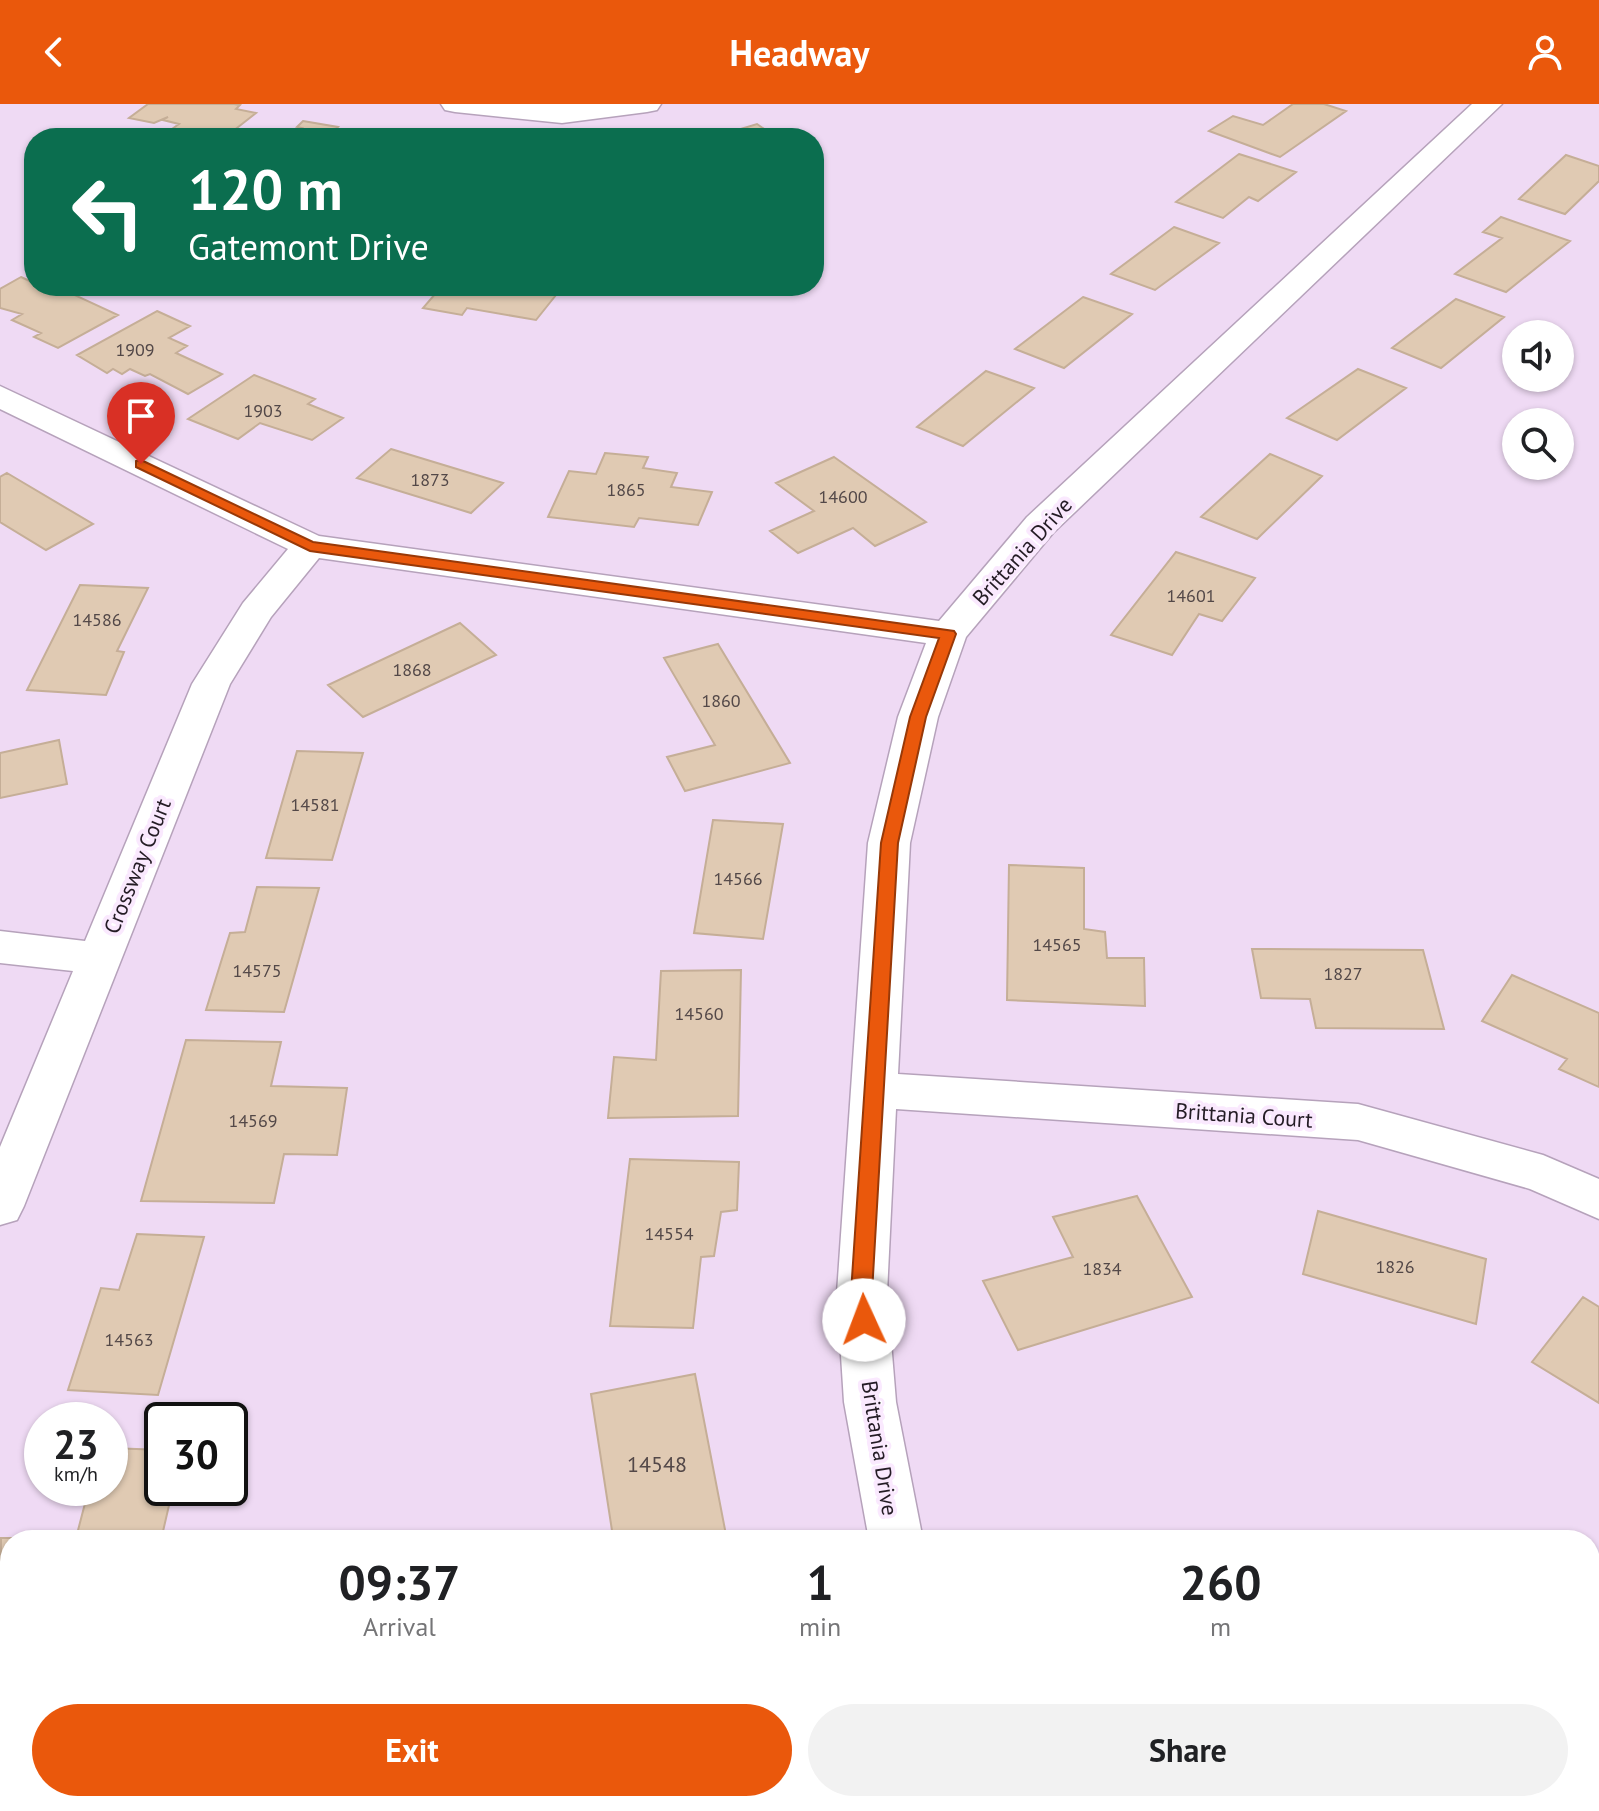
<!DOCTYPE html>
<html lang="en">
<head>
<meta charset="utf-8">
<style>
  :root { --surface:#fff; --page:#f2f2f2; --text:#202124; --muted:#757577; --accent:#ea580c }
  body { margin:0; font-family:"PT Sans",sans-serif; background:var(--page); color:var(--text); height:100vh; display:flex; flex-direction:column; font-size:30px; white-space:nowrap }
  * { box-sizing:border-box; margin:0 }
  p { font-size:26px; color:var(--muted) }
  .icon { flex:none; width:44px; height:44px; fill:none; stroke:currentColor; stroke-width:2; stroke-linecap:round; stroke-linejoin:round }
  .map { position:relative; flex:1; overflow:hidden }
  .details { position:absolute; left:0px; top:1426px; width:1600px; height:282px; display:flex; flex-direction:column; background:var(--surface); border-radius:32px 32px 0 0; box-shadow:0 2px 6px #0004 }
  .details>* { flex:none }
  .guide { position:absolute; left:24px; top:24px; width:800px; height:168px; border-radius:32px; box-shadow:0 2px 6px #0004; background:#0b6e4f; color:#fff; overflow:hidden }
  .tools { position:absolute; left:1502px; top:216px; display:grid; gap:16px }
  .tools a { display:grid; place-items:center; width:72px; height:72px; border-radius:50%; background:var(--surface); box-shadow:0 2px 6px #0004; font-size:40px }
  .speed { position:absolute; left:24px; top:1298px; display:flex; gap:16px; font-size:40px; font-weight:700; text-align:center }
  .speed>* { display:grid; place-content:center; width:104px; height:104px; border-radius:50%; background:var(--surface); box-shadow:0 2px 6px #0004; line-height:1 }
  .speed small { font-size:20px; font-weight:400 }
  .speed .limit { border:4px solid #111; border-radius:12px; background:#fff; color:#111 }
  .pin { position:absolute; display:grid; place-items:center; width:68px; height:68px; color:#fff; margin:-82px -34px; border-radius:50% 50% 50% 0; rotate:-45deg; box-shadow:0 0 8px #0007 }
  .pin .icon { rotate:45deg }
  .me { position:absolute; width:88px; margin:-44px; rotate:358deg; stroke-linejoin:round; filter:drop-shadow(0 0 6px #0008) }
  .turn { display:flex; align-items:center; gap:28px; height:168px; padding:0 32px; font-size:36px }
  .turn .icon { width:104px; height:104px; stroke-width:2.5 }
  .turn b { display:block; font-size:56px; line-height:68px }
  .eta { display:flex; justify-content:space-evenly; align-items:center; height:136px; text-align:center }
  .eta b { font-size:48px; font-weight:700; line-height:56px }
  .primary-button { display:flex; gap:16px; margin-top:auto; padding:16px 32px }
  .primary-button a { flex:1; height:92px; border-radius:48px; background:var(--accent); color:#fff; font-size:32px; font-weight:700; line-height:92px; text-align:center }
  .primary-button a+a { background:var(--page); color:var(--text) }
  header { display:flex; justify-content:space-between; align-items:center; height:104px; padding:0 32px; background:var(--accent); color:#fff; font-size:36px; font-weight:700 }
  .map>svg:first-child { display:block }
  .building { fill:#e0cab3; stroke:#c5ae97; stroke-width:2 }
  .lines { fill:none; stroke-linecap:round; stroke-linejoin:round }
  .minor-casing { stroke:#b6a2bb; stroke-width:3 }
  .minor { fill:#fff; fill-rule:evenodd }
  .route { fill:#ea580c; stroke:#983908; stroke-width:2 }
  .labels { text-anchor:middle; stroke-width:8; stroke-linejoin:round; paint-order:stroke }
  .number-label { font-size:18px; fill:#534848 }
  .street-label { font-size:22px; fill:#241c25; stroke:#fae9fe }
  .near-number-label { font-size:22px; fill:#534848 }
</style>
</head>
<body>
<header><svg class="icon" aria-label="back" viewBox="0 0 24 24"><path d="M15 5l-7 7 7 7"/></svg>Headway<svg class="icon" aria-label="person" viewBox="0 0 24 24"><circle cx="12" cy="8" r="4"/><path d="M4 21q1-7 8-7t8 7"/></svg></header>
<div class="map">
<svg width="1599" height="1707" viewBox="0 0 1599 1707">
  <rect width="100%" height="100%" fill="#efdaf4"/>
  <path class="building" d="M148,0h86l6,1 -4,4 20,4 -28,22 -19,-4 -8,7h-18l-18,-4 14,-10 -16,-4 5,-3 -14,6 -25,-5z
    M1293,0h31l22,7 -66,46 -71,-26 24,-15 30,9z
    M303,17l35,6 -4,4 15,2 4,-4 55,9 -116,-1 10,-9 -5,-1z
    M757,20l20,14h-77l11,-3 3,2z
    M1239,50l57,18 -38,29 -9,-4 -26,21 -47,-16z
    M1566,51l33,11v15l-34,33 -46,-15z
    M1501,113l69,24 -64,51 -51,-18 47,-36 -19,-6z
    M1174,123l45,16 -64,47 -44,-16z
    M21,173l13,6v3l23,7 7,-3 54,25 -60,33 -24,-11 7,-4 -29,-13 10,-6 -22,-6v-19z
    M442,182h95l23,4 -24,30 -69,-12 -5,7 -39,-7z
    M1083,193l49,17 -68,54 -49,-19z
    M1456,195l48,18 -63,51 -49,-20z
    M157,207l33,15 -21,12 18,8 -11,7 46,21 -34,20 -38,-20 -5,2 -15,-7 -8,5 -9,-5 -6,4 -30,-18z
    M1358,265l48,19 -69,52 -50,-22z
    M986,267l48,17 -71,58 -46,-19z
    M254,271l61,24 -7,5 35,14 -31,22 -52,-17 -22,16 -50,-20z
    M391,345l112,34 -32,30 -114,-35z
    M605,349l43,4 -5,11 34,5 -6,14 41,5 -14,33 -59,-7 -5,9 -86,-10 21,-46 27,3z
    M1270,350l52,22 -65,63 -56,-22z
    M834,353l92,65 -51,24 -22,-18 -55,25 -28,-22 44,-20 -38,-28z
    M7,369l86,51 -47,26 -46,-28v-45z
    M1176,448l79,26 -33,43 -23,-7 -27,41 -61,-20z
    M80,481l68,3 -31,63 7,1 -18,43 -79,-5z
    M460,519l36,32 -133,62 -35,-32z
    M718,540l72,119 -105,28 -18,-34 48,-12 -51,-87z
    M59,636l8,44 -67,14v-45z
    M297,647l66,2 -31,107 -66,-2z
    M713,716l70,4 -20,115 -69,-6z
    M1009,761l75,3v61l21,3 2,26h37l1,48 -138,-6z
    M257,783l62,1 -35,124 -78,-2 24,-77 15,-1z
    M1252,845l171,1 21,79 -128,-1 -6,-29 -49,-1z
    M741,866l-3,146 -130,2 6,-61 42,3 5,-89z
    M1512,871l87,38v74l-40,-18 8,-10 -85,-38z
    M186,936l95,2 -10,44 76,2 -10,67 -53,-1 -10,49 -133,-2z
    M630,1055l109,3 -2,48 -16,2 -7,44 -13,1 -8,71 -83,-2z
    M1137,1092l55,101 -174,53 -35,-69 90,-24 -20,-40z
    M1318,1107l168,48 -10,65 -173,-50z
    M137,1130l67,3 -46,158 -90,-5 33,-102 18,2z
    M1583,1193l16,10v96l-67,-41z
    M695,1270l32,166h-94v-6l-20,3 -22,-143z
    M110,1344l52,2v38h11l-12,52h-151v95h-10l1,-97h75l13,-50h21z
    M0,1607l10,1v90h26l-2,9h-34z
    M569,1698h103l-1,9h-103z
    M1094,1698h126l2,9h-126z"/>
  <g class="lines">
    <defs>
      <path id="minor" d="M441,0h220l-4,6 -10,2 -85,11 -107,-11 -10,-2z
        M1472,0h30l-449,429 -87,104 -28,80 -28,126 -12,231 460,30 185,51 56,24v40l-69,-30 -172,-49 -462,-31 -9,184 9,109 27,138h-54l-25,-138 -7,-109 31,-450 30,-126 28,-74 -607,-85 -48,59 -41,67 -206,522 -7,14 -17,5v-78l73,-176 -73,-8v-32l85,10 107,-257 51,-81 45,-54 -288,-140v-23l319,150 620,85 88,-104z
        M871,1698h60l-1,9h-60z"/>
    </defs>
    <use href="#minor" class="minor-casing"/>
    <use href="#minor" class="minor"/>
  </g>
  <path class="route" d="M141,356l172,82 641,89 2,3 -30,83 -28,126 -26,450 2,27 -3,7 -7,2 -8,-2 -5,-34 30,-450 29,-126 29,-79 -629,-87 -174,-84v-6z"/>
  <g class="labels">
    <g class="number-label">
      <text x="135" y="252">1909</text>
      <text x="263" y="313">1903</text>
      <text x="430" y="382">1873</text>
      <text x="626" y="392">1865</text>
      <text x="843" y="399">14600</text>
      <text x="1191" y="498">14601</text>
      <text x="97" y="522">14586</text>
      <text x="412" y="572">1868</text>
      <text x="721" y="603">1860</text>
      <text x="315" y="707">14581</text>
      <text x="738" y="781">14566</text>
      <text x="1057" y="847">14565</text>
      <text x="257" y="873">14575</text>
      <text x="1343" y="876">1827</text>
      <text x="699" y="916">14560</text>
      <text x="253" y="1023">14569</text>
      <text x="669" y="1136">14554</text>
      <text x="1395" y="1169">1826</text>
      <text x="1102" y="1171">1834</text>
      <text x="129" y="1242">14563</text>
    </g>
    <g class="street-label">
      <text transform="translate(1022 447) rotate(-48)" y="8">Brittania Drive</text>
      <text transform="translate(137 762) rotate(-68)" y="8">Crossway Court</text>
      <text transform="translate(1244 1011) rotate(4)" y="8">Brittania Court</text>
      <text transform="translate(880 1344) rotate(81)" y="8">Brittania Drive</text>
    </g>
    <g class="near-number-label">
      <text x="657" y="1368">14548</text>
    </g>
  </g>
</svg>
<div class="tools">
<a><svg class="icon" aria-label="sound" viewBox="0 0 24 24"><path d="M4 9h4l5-4v14l-5-4H4zM17 9q2 3 0 6"/></svg></a>
<a><svg class="icon" aria-label="search" viewBox="0 0 24 24"><circle cx="10" cy="10" r="6"/><path d="M15 15l6 6"/></svg></a>
</div>
<div class="speed"><div>23<small>km/h</small></div><div class="limit">30</div></div>
<div class="pin" style="left:141px;top:360px;background:#d93025"><svg class="icon" aria-label="arrive" viewBox="0 0 24 24"><path d="M6 21V4h12l-3 4 3 4H6"/></svg></div>
<svg class="me" style="left:864px;top:1216px" viewBox="-20 -20 40 40"><circle r="19" fill="#fff"/><path d="M0-13L10 11 0 6-10 11z" fill="#ea580c"/></svg>
<div class="guide">
<div class="turn"><svg class="icon" aria-label="left" viewBox="0 0 24 24"><path d="M17 20v-9H6M10 6l-5 5 5 5"/></svg><div><b>120 m</b>Gatemont Drive</div></div>
</div>
<section class="details">
<div class="eta">
<div><b>09:37</b><p>Arrival</p></div>
<div><b>1</b><p>min</p></div>
<div><b>260</b><p>m</p></div>
</div>
<div class="primary-button"><a>Exit</a><a>Share</a></div>
</section>
</div>
</body>
</html>
